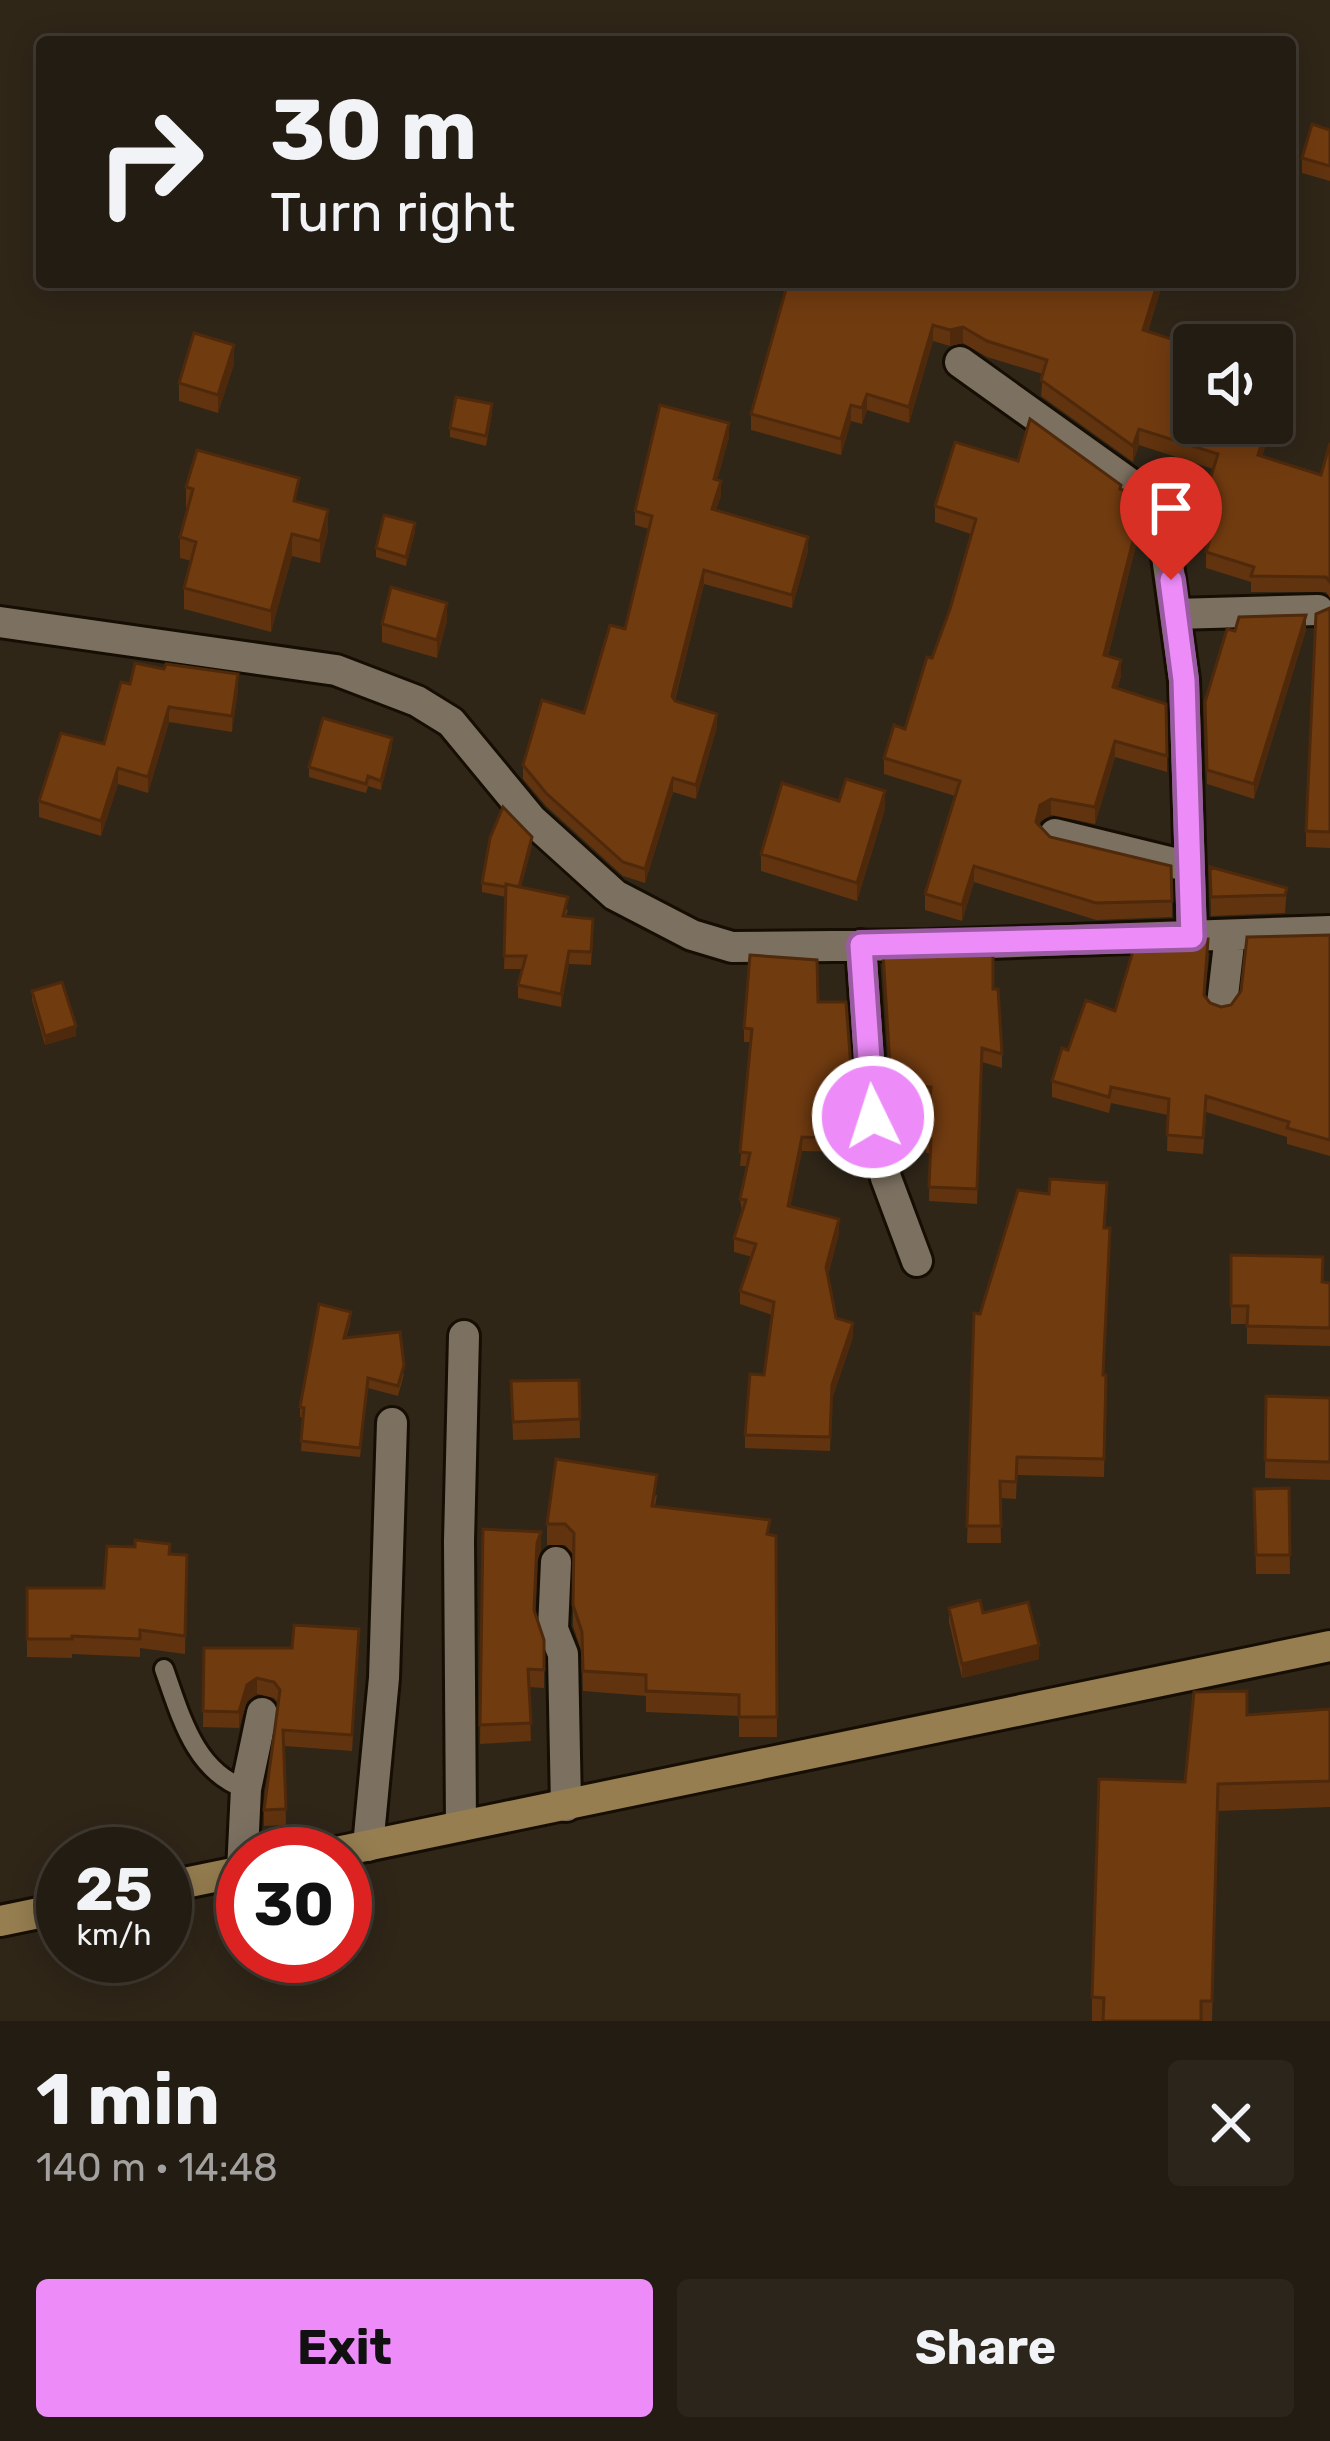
<!DOCTYPE html>
<html lang="en">
<head>
<meta charset="utf-8">
<style>
  :root { --surface:#231c12; --page:#2b251b; --text:#f1f3f6; --muted:#a3a19f; --line:#403a32; --accent:#ed8cf9 }
  body { margin:0; font-family:Rubik,sans-serif; background:var(--page); color:var(--text); height:100vh; display:flex; flex-direction:column; font-size:45px; white-space:nowrap }
  * { box-sizing:border-box; margin:0 }
  p { font-size:39px; color:var(--muted) }
  .icon { flex:none; width:66px; height:66px; fill:none; stroke:currentColor; stroke-width:2; stroke-linecap:round; stroke-linejoin:round }
  .map { position:relative; height:2021px; overflow:hidden }
  .sheet { display:flex; flex-direction:column; background:var(--surface); flex:1 }
  .sheet>* { flex:none }
  .top-card { position:absolute; left:36px; top:36px; width:1260px; height:252px; border-radius:12px; box-shadow:0 6px 30px #0003,0 0 0 3px var(--line); background:#231c12; color:var(--text); overflow:hidden }
  .buttons { position:absolute; left:1173px; top:324px; display:grid; gap:24px }
  .buttons a { display:grid; place-items:center; width:120px; height:120px; border-radius:12px; background:var(--surface); box-shadow:0 6px 30px #0003,0 0 0 3px var(--line); font-size:60px }
  .speed { position:absolute; left:36px; top:1827px; display:flex; gap:24px; font-size:60px; font-weight:700; text-align:center }
  .speed>* { display:grid; place-content:center; width:156px; height:156px; border-radius:50%; background:var(--surface); box-shadow:0 6px 30px #0003,0 0 0 3px var(--line); line-height:1 }
  .speed small { font-size:30px; font-weight:400 }
  .speed .limit { border:18px solid #d22; background:#fff; color:#111 }
  .pin { position:absolute; display:grid; place-items:center; width:102px; height:102px; color:#fff; margin:-123px -51px; border-radius:50% 50% 50% 0; rotate:-45deg; box-shadow:0 0 12px #0007 }
  .pin .icon { rotate:45deg }
  .me { position:absolute; width:132px; margin:-66px; rotate:356deg; stroke-linejoin:round; filter:drop-shadow(0 0 9px #0008) }
  .turn { display:flex; align-items:center; gap:42px; height:252px; padding:0 36px; font-size:54px }
  .turn .icon { width:156px; height:156px; stroke-width:2.5 }
  .turn b { display:block; font-size:84px; line-height:102px }
  .round { display:grid; place-items:center; flex:none; width:126px; height:126px; border-radius:12px; background:var(--page) }
  .headline { display:flex; align-items:center; justify-content:space-between; height:204px; padding:0 36px }
  h1 { font-size:72px; font-weight:700; line-height:90px }
  .button { display:flex; gap:24px; margin-top:auto; padding:24px 36px }
  .button a { flex:1; height:138px; border-radius:12px; background:var(--accent); color:#111; font-size:48px; font-weight:700; line-height:138px; text-align:center }
  .button a+a { background:var(--page); color:var(--text) }
  .map>svg:first-child { display:block }
  .lines { fill:none; stroke-linecap:round; stroke-linejoin:round }
  .lane-casing { stroke:#170e03; stroke-width:24 }
  .street-casing { stroke:#170e03; stroke-width:36 }
  .secondary-casing { stroke:#170e03; stroke-width:36 }
  .lane { stroke:#7c7161; stroke-width:18 }
  .street { stroke:#7c7161; stroke-width:30 }
  .secondary { stroke:#967e50; stroke-width:30 }
  .wall { fill:#61330e }
  .shaded-wall { fill:#4f290b }
  .building { fill:#713b10; stroke:#4f290b; stroke-width:3 }
  .route-casing { stroke:#9a5ba2; stroke-width:30 }
  .route { stroke:#ed8cf9; stroke-width:21 }
</style>
</head>
<body>
<div class="map">
<svg width="1330" height="2021" viewBox="0 0 1330 2021">
  <rect width="100%" height="100%" fill="#2f2618"/>
  <g class="lines">
    <defs>
      <path id="lane" d="M164,1669c17,48 31,103 82,120"/>
      <path id="street" d="M960,362l183,131 18,20 23,167 8,257
        M1175,614l143,-4
        M0,622l336,48 81,31 34,21 81,98 83,75 77,40 40,12 197,-2 401,-14
        M1055,834l135,33
        M861,945l12,172 13,61 31,83
        M1222,1004l8,-69
        M556,1562l-3,67 10,25 3,152
        M461,1826l-2,-285 5,-205
        M368,1846l16,-168 8,-255
        M242,1871l4,-82 16,-76"/>
      <path id="secondary" d="M327,1854l1003,-208
        M165,1887l78,-16
        M0,1921l63,-13"/>
    </defs>
    <use href="#lane" class="lane-casing"/>
    <use href="#street" class="street-casing"/>
    <use href="#secondary" class="secondary-casing"/>
    <use href="#lane" class="lane"/>
    <use href="#street" class="street"/>
    <use href="#secondary" class="secondary"/>
  </g>
  <path class="wall" d="M1330,130v51l-28,-8v-15z
    M788,282l324,6 51,-6 -15,49 46,92 93,-51 -25,85 59,18 9,-32v155l-4,-6h-75v-10l-45,-14v-16l4,-14 -12,-4v-16l15,-49 -74,-24 -6,17 -92,-66 2,-22 -56,-17 -24,-14 -13,3 -17,-5 -24,82 -42,-13 -5,14 -11,-3 -10,34 -90,-25v-16z
    M234,364l-16,49 -39,-12v-18z
    M492,413l-6,33 -36,-9v-9z
    M729,437l-12,43 4,15 -5,15 92,41 -16,57 -88,-24 -29,116 42,27 -21,72 -23,-7 -28,91 -22,-7 -77,-70 -23,-27v-14l61,-52 41,-84 24,-100 -14,-4v-14z
    M1018,461l103,29 21,32 -34,134 13,20 -4,13 50,67v16l-52,-15 -20,67 -44,-9 -11,6 -1,4 11,12 122,64v16l-76,3 -122,-38 -12,39 -37,-11v-16l30,-98 -71,-22v-16l21,-29 45,-120 21,-75 -36,-12v-16z
    M186,487l113,15 29,29 -8,32 -28,-7 -21,76 -87,-23v-21l7,-27 -11,-3v-21l8,-28 -2,-1z
    M415,532l-9,34 -30,-9v-9z
    M1330,608v240l-24,-1v-16z
    M447,621l-10,37 -55,-16v-18z
    M1306,630l-52,169 -47,-15 -2,-82 30,-71z
    M130,684l108,6 -6,42 -63,-10 -21,71 -30,-9 -17,52 -62,-19v-16l65,-57z
    M392,747l-11,43 -13,-4 -2,7 -57,-16v-10z
    M839,801l46,8 -28,92 -96,-30v-17z
    M532,846l-11,41 47,23 -2,6 27,16 -2,33 -22,-1 -8,43 -43,-9v-13l4,-16h-18l2,-72 -24,-5v-9z
    M1210,867l77,21 -2,25 -74,3z
    M1330,935v221l-43,-12v-7l-81,-25 -3,42 -36,-3 1,-36 -57,-12 -2,10 -57,-16v-16l16,-31 47,-39 93,-56 -3,41 5,7 11,4 10,-2z
    M883,953l110,36 9,65v14l-20,-6 -5,142 -48,-3 1,-48h-4v-15l4,-36 -39,-4z
    M32,991l44,45 -31,9 -13,-45z
    M818,1002l34,79v13h-4l-2,58 -44,-1 -12,56 49,26 -11,42 8,43 17,19 -21,62 -2,52 -85,-3v-13l19,-60 8,-60 -32,-11v-13l12,-34 -18,-5v-14l8,-26 -2,-13 7,-33h-7l11,-124h-7v-14z
    M1107,1200l-2,28 -1,147h2l-2,102 -87,-2 -1,24 -16,-1 1,45h-34l7,-230 6,1z
    M1231,1255l91,27 8,1v63l-83,-2v-20h-16z
    M351,1321l-5,17 58,36 -6,22 -30,-8 -8,69 -59,-6 2,-34h-3v-10z
    M579,1380l1,58 -67,2 -2,-59z
    M1266,1396l64,2v82l-65,-2z
    M1289,1488l1,86h-34l-2,-85z
    M657,1495l-2,11 121,30 1,201h-38v-21l-93,-4v-16l-63,-5 -1,-38 -9,-27v-72l-8,-9h-18v-21z
    M483,1529l58,21 -4,11 -3,51 10,28v48l-15,-1 2,54 -51,3z
    M135,1546l35,8 17,1 -2,99 -45,-6v9l-68,-3v4l-45,-1v-69h77z
    M949,1608l34,5 56,46 -77,19 -13,-56z
    M359,1645l-7,106 -68,-5 2,79 -22,1v-16l14,-107 -4,-5 -17,-4 -10,7 -8,27 -36,-1 1,-79h88z
    M1330,1709v98l-112,4 -6,210h-120v-24l93,-215 62,-67z"/>
  <path class="shaded-wall" d="M1158,282h5l-20,64v-16z
    M933,325v16l-24,82v-16z
    M963,327v16l-13,3v-16z
    M234,345v19l-16,49v-18z
    M1287,356v16l-29,99v-16l10,-32h4v-15z
    M867,394v16l-5,14v-16z
    M851,405v16l-10,34v-16z
    M729,423v14l-15,55v-13z
    M1139,429v16l-6,17v-16z
    M721,481v14l-9,28v-14z
    M1142,505v17l-38,149v-16z
    M328,510v21l-8,32v-22z
    M415,523v9l-9,34v-9z
    M292,534v22l-21,76v-21z
    M808,537v14l-16,57v-13z
    M704,570v14l-32,125v-13z
    M447,603v18l-10,37v-18z
    M1306,615v15l-52,169v-15z
    M1121,660v16l-8,28v-17z
    M238,674v16l-6,42v-16z
    M169,707v15l-21,71v-16z
    M717,714v13l-21,72v-14z
    M392,738v9l-11,43v-9z
    M1115,741v16l-20,67v-17z
    M118,768v16l-17,52v-15z
    M673,778v14l-28,91v-14z
    M885,791v18l-28,92v-18z
    M1051,799v16l-11,6 -4,17v-16l4,-17z
    M532,837v9l-14,53v-9z
    M974,866v16l-12,39v-16z
    M569,951v13l-8,43v-13z
    M76,1026v10l-31,9v-9z
    M802,1137v14l-14,69v-14z
    M839,1219v14l-13,48v-14z
    M853,1323v14l-21,62 -2,52 2,-66z
    M541,1532v18l-4,11v-18z
    M1039,1645v14l-77,19v-14z
    M257,1678v16l-10,7 -8,27v-16l8,-27z"/>
  <path class="building" d="M1312,124l18,6v36l-28,-8z
    M788,282h304l20,6 2,-6h44l-15,48 51,16v77h74l-10,32 63,20 9,-32v139l-4,-5 -75,-1 3,-9 -48,-15 9,-29 -17,-5 20,-64 -79,-25 -6,17 -92,-66 6,-20 -60,-19 -24,-14 -13,3 -17,-5 -24,82 -42,-13 -5,14 -11,-3 -10,34 -90,-25z
    M194,333l40,12 -16,50 -39,-12z
    M1272,352l15,4 -15,52z
    M456,397l36,7 -6,32 -36,-8z
    M660,405l69,18 -15,56 7,2 -9,28 96,28 -16,58 -88,-25 -32,126 3,5 42,13 -21,71 -23,-7 -28,91 -22,-7 -77,-69 -23,-28 19,-65 42,13 26,-88 15,4 27,-113 -17,-5z
    M1030,419l91,66 -1,4 11,4 11,12 -38,150 17,5 -8,27 53,17 1,52 -52,-15 -20,66 -44,-8 -11,6 -4,17 14,15 121,29 1,35 -76,2 -122,-37 -12,39 -37,-11 35,-113 -76,-23 10,-33 11,4 22,-72 5,1 18,-49 26,-90 -41,-13 20,-64 63,19z
    M197,450l102,28 -5,23 34,9 -8,31 -28,-7 -21,77 -87,-23 12,-46 -16,-5 13,-48 -7,-2z
    M384,515l31,8 -9,34 -30,-9z
    M391,587l56,16 -10,37 -55,-16z
    M1330,608v224l-24,-1 10,-217z
    M1306,615l-52,169 -47,-14 -2,-68 22,-73 8,2 4,-14z
    M135,663l29,6 2,-5 72,10 -6,42 -63,-9 -21,70 -30,-9 -17,53 -62,-20 22,-68 43,11 17,-62 9,2z
    M323,718l69,20 -11,43 -13,-5 -2,8 -57,-17z
    M846,779l39,12 -28,92 -96,-29 21,-71 57,18z
    M503,807l29,30 -13,50 -13,-3v3l-24,-4 8,-45z
    M1210,867l77,21 -2,7 -74,2z
    M506,884l62,13 -5,19 30,3 -2,33 -22,-1 -8,43 -43,-9 8,-29h-22z
    M1330,935v205l-43,-12 2,-6 -83,-26 -3,42 -36,-3 2,-36 -58,-12 -2,10 -57,-16 10,-33 6,2 18,-50 29,11 21,-70 72,-2 -4,56 6,8 11,4 10,-2 10,-14 6,-54z
    M993,948v41h5l4,65 -20,-6 -5,141 -48,-2 2,-48 -5,-1 5,-51 -40,-4 -8,-130 55,4v-7z
    M750,955l67,5 1,42h28l6,79 -4,-1 -2,59 -44,-2 -14,69 51,13 -13,48 10,51 17,5 -21,62 -2,52 -85,-2 5,-61 14,1 10,-73 -34,-11 16,-47 -22,-6 12,-38 -6,-1 10,-46 -10,-1 12,-123 -8,-1z
    M62,982l14,44 -31,10 -13,-45z
    M1050,1179l57,4 -3,45h6l-7,147h3l-2,84 -87,-2 -1,25 -16,-1 1,45h-34l7,-213 6,1 38,-124 31,4z
    M1231,1255l92,2 -1,25 8,1v45l-83,-2 1,-20h-17z
    M319,1304l32,8 -7,26 56,-6 4,33 -6,21 -30,-8 -8,70 -59,-7 3,-33 -4,-1z
    M579,1380l1,39 -67,3 -2,-41z
    M1266,1396l64,2v64l-65,-2z
    M556,1459l101,16 -5,31 118,14 -3,14 9,2 1,181h-38v-22l-93,-4v-16l-63,-4 -1,-39 -9,-27 1,-72 -9,-9h-18z
    M1289,1488l1,67h-34l-2,-66z
    M483,1529l58,3 -4,11 -3,67 10,30v30l-16,-1 3,54 -51,2z
    M135,1540l35,4 -1,10 18,1 -2,81 -45,-6v9l-68,-3v3h-45v-51h77l3,-42 28,1z
    M980,1600l3,13 45,-11 11,43 -77,19 -13,-56z
    M294,1625l65,4 -7,106 -69,-5 3,79 -22,1 16,-120 -6,-8 -17,-4 -10,7 -8,27 -36,-1 1,-63h88z
    M1247,1691v24l83,-6v72l-112,3 -6,217h-11v20h-98l1,-23 -12,-1 7,-218 86,3 9,-90z"/>
  <g class="lines">
    <defs>
      <path id="route" d="M873,1117l-12,-172 331,-8 -8,-257 -13,-100"/>
    </defs>
    <use href="#route" class="route-casing"/>
    <use href="#route" class="route"/>
  </g>
</svg>
<div class="buttons">
<a><svg class="icon" aria-label="sound" viewBox="0 0 24 24"><path d="M4 9h4l5-4v14l-5-4H4zM17 9q2 3 0 6"/></svg></a>
</div>
<div class="speed"><div>25<small>km/h</small></div><div class="limit">30</div></div>
<div class="pin" style="left:1171px;top:580px;background:#d93025"><svg class="icon" aria-label="arrive" viewBox="0 0 24 24"><path d="M6 21V4h12l-3 4 3 4H6"/></svg></div>
<svg class="me" style="left:873px;top:1117px" viewBox="-20 -20 40 40"><circle r="17" fill="#ed8cf9" stroke="#fff" stroke-width="3"/><path d="M0-11L8 9 0 5-8 9z" fill="#fff"/></svg>
<div class="top-card">
<div class="turn"><svg class="icon" aria-label="right" viewBox="0 0 24 24"><path d="M7 20v-9h11M14 6l5 5-5 5"/></svg><div><b>30 m</b>Turn right</div></div>
</div>
</div>
<section class="sheet">
<div class="headline"><div><h1>1 min</h1><p>140 m · 14:48</p></div><a class="round"><svg class="icon" aria-label="close" viewBox="0 0 24 24"><path d="M6 6l12 12M18 6L6 18"/></svg></a></div>
<div class="button"><a>Exit</a><a>Share</a></div>
</section>
</body>
</html>
